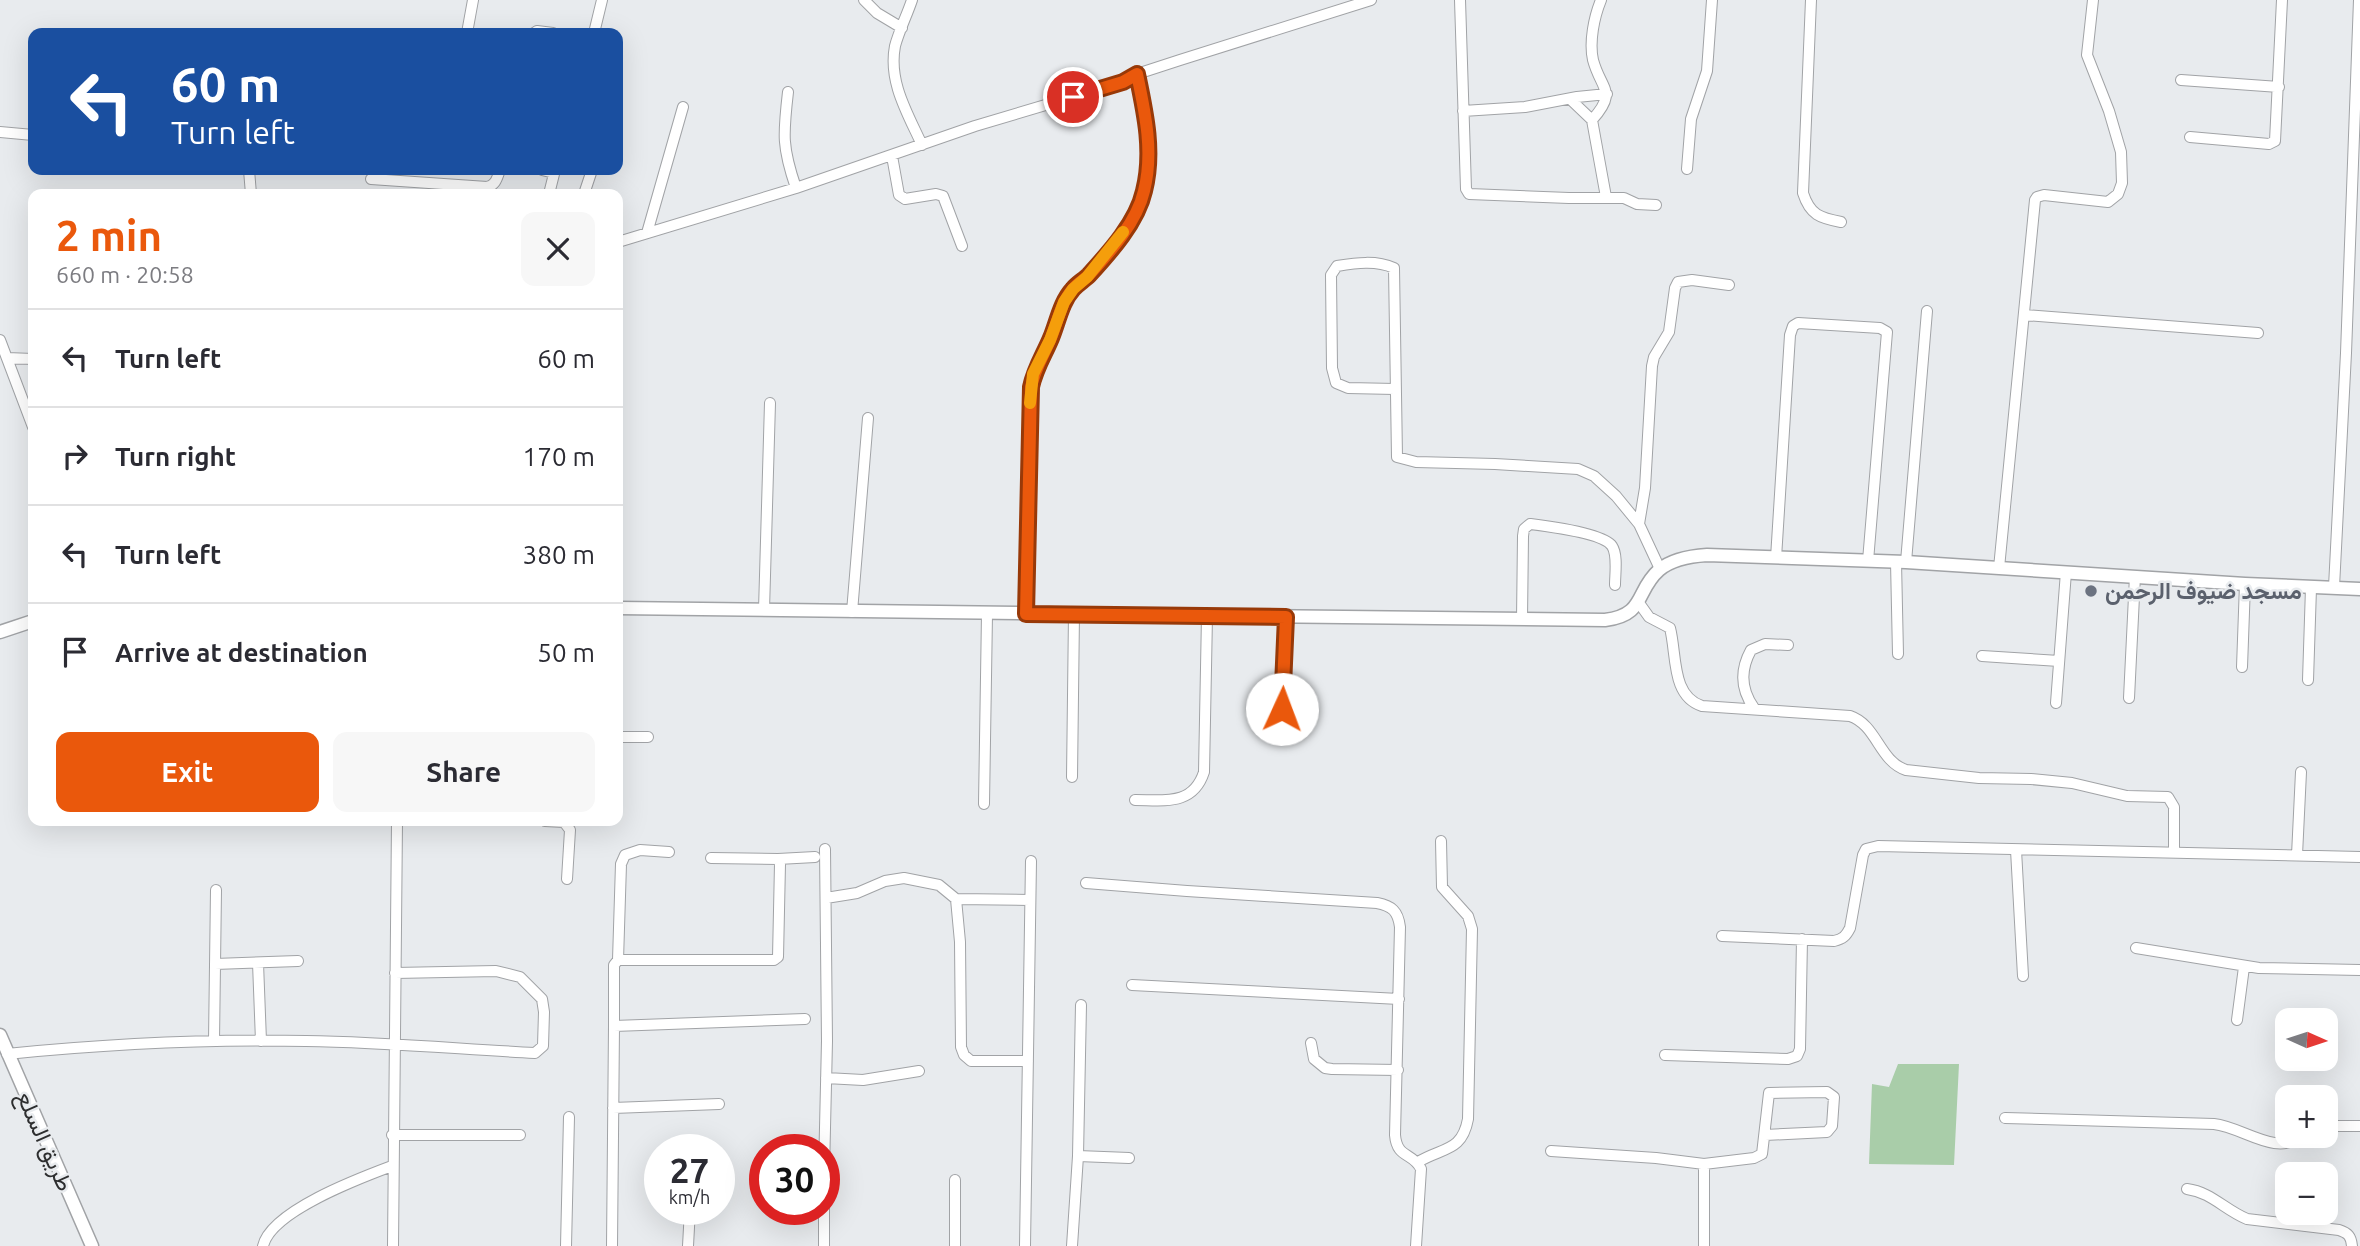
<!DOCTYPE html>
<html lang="en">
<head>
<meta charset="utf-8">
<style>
  :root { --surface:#fff; --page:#f7f7f7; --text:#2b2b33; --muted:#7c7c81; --line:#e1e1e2; --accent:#ea580c }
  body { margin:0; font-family:Ubuntu,Vazirmatn,sans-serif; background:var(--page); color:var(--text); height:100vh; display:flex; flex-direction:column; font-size:26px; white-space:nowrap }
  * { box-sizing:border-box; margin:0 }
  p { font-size:23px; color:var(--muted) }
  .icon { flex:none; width:38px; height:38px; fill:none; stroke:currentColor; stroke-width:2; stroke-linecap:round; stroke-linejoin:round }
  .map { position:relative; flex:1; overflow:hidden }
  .drawer { position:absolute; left:28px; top:189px; width:595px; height:637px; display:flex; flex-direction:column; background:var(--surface); border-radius:14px; box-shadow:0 7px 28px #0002 }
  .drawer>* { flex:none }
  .hud { position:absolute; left:28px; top:28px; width:595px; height:147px; border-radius:14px; box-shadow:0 7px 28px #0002; background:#1a4fa0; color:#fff; overflow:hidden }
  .needle { width:46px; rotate:93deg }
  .fabs { position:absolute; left:2275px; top:1008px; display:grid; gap:14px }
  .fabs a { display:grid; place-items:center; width:63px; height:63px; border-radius:14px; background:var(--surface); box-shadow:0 7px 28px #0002; font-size:35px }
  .speed { position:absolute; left:644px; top:1134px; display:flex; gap:14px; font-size:35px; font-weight:700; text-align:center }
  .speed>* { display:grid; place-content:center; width:91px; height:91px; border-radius:50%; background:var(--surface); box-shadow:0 7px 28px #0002; line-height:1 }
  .speed small { font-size:18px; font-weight:400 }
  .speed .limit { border:10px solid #d22; background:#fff; color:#111 }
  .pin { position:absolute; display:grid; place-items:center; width:60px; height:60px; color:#fff; margin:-30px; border:4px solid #fff; border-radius:50%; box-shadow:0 2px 7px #0007 }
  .me { position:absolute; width:77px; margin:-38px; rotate:2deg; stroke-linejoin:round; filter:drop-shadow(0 0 5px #0008) }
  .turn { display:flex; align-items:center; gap:24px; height:147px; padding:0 28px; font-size:32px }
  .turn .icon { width:91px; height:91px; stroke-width:2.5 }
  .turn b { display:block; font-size:49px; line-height:60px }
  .round { display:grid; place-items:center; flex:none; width:74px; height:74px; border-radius:14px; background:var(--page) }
  .headline { display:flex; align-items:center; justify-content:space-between; height:119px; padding:0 28px }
  h1 { font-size:42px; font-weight:600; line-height:52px; color:var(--accent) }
  .primary-button { display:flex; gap:14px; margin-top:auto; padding:14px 28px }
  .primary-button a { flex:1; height:80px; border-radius:14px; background:var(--accent); color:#fff; font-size:28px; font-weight:600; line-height:80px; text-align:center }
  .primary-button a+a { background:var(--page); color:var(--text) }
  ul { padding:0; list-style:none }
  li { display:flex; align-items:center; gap:21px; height:98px; padding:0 28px; border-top:2px solid var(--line) }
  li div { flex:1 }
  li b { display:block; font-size:26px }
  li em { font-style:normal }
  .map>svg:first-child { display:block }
  .green { fill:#a9cda9 }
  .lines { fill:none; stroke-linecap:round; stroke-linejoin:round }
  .minor-casing { stroke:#a1a3a6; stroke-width:12 }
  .tertiary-casing { stroke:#a1a3a6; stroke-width:15 }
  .minor { stroke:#fff; stroke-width:10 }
  .tertiary { stroke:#fff; stroke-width:12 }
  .route-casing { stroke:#983908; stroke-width:18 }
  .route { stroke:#ea580c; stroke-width:12 }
  .slow { stroke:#f59e0b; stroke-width:12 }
  .worship-dot { fill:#6b7280; stroke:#e8ebee; stroke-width:2.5 }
  .labels { text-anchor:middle; stroke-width:5; stroke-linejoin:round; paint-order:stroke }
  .worship-label { font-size:23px; font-weight:bold; fill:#5b616d; stroke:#e8ebee; text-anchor:start }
  .street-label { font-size:23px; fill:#2d2e2f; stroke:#e8ebee }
</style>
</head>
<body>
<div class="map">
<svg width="2360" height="1246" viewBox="0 0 2360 1246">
  <rect width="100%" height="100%" fill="#e8ebee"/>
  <path class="green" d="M1898,1064h61l-5,101 -85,-1 3,-80 17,3z"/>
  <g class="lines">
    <defs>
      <path id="minor" d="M864,0l13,13 25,15
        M912,0c-5,15 -13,31 -17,46 -7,36 13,68 27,99
        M1460,0l6,189 3,5 100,4h55l13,6 19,1
        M1601,0c-7,17 -12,42 -8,60 8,30 25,31 -1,60l14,77
        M1811,0l-8,193c7,22 17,25 38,29
        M467,33l6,-33
        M534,33l3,-2 16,2
        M594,33l8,-33
        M2181,80l98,7
        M788,92c-5,43 -6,55 8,96
        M1570,99l22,21
        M1463,111l62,-4 52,-10 30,-3
        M0,132l33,3
        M2190,137l79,7 6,-3 7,-141
        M892,156l7,39 6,4 31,-5 7,2 19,50
        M1687,169l4,-50 16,-48 5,-71
        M249,170l2,24
        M542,170l12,3
        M371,179l116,8c9,-2 10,-9 13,-17
        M549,194l6,-24
        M584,194l8,-24
        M647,233l36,-126
        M618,242l178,-54 179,-62 148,-44 14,-8 43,-14 191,-60
        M2025,315l233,18
        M0,340l33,87
        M7,358l26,1
        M1395,389l-47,-1 -12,-5 -4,-15 -1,-93 6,-9c19,-3 39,-6 57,2l3,189 19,5 79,2 83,5 16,7 22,20 23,28
        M1776,558l14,-223 3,-9 5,-3 82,5 7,4 -19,229
        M1896,562l2,92
        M1906,562l21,-251
        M1999,568l36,-368 2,-3 7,-2 64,7 10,-8 4,-11 -1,-31 -12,-41 -22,-56 6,-55
        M1660,569l-21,-45 6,-36 7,-122 2,-9 15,-25 6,-44 3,-6 14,-2 37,5
        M2334,587l12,-234 13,-353
        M1639,603l10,14 21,11c7,27 1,68 32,78l148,10c27,9 29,45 56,54l73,8 52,1 41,4 55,13 41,1 6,10v46
        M764,610l6,-207
        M852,612l16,-194
        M1026,614l5,-227c4,-19 13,-33 20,-49 7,-17 10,-36 22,-49 4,-5 11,-9 16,-14 21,-23 48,-53 55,-84 10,-39 1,-79 -7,-117
        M1522,619l1,-83 1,-7 6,-5c16,2 73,9 82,22 6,9 3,28 3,39
        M1982,656l77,5
        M2242,667l3,-83
        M2308,680l3,-92
        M2129,698l6,-122
        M2056,703l10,-131
        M1754,708c-13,-18 -14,-38 -3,-58l14,-6 23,1
        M1282,709l4,-92
        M618,737h30
        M1072,777l2,-163
        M1135,800c29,0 58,6 69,-28l3,-156
        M984,804l3,-190
        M545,821l19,1 6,8 -3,49
        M2016,850l7,126
        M2297,855l4,-83
        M778,859l37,-2
        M1086,883l101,8 190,12c15,3 21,8 23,24l-5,208c2,24 18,17 26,34l-5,77
        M826,898l31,-5 28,-12 19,-3 35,7 17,14 74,1
        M956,899l4,43 1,105 3,8 7,6h57
        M1722,936l112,5c9,-2 12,-5 16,-13l13,-73 3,-6 12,-3 482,11
        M2136,948l123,20 101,2
        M618,960l3,-96 4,-9 15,-5 29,2
        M258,963l3,78
        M215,964l83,-3
        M1132,985l267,14
        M2237,1020l7,-53
        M614,1026v-61l4,-5h156l4,-3 2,-93 -2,-5 -67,-1
        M214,1041l2,-151
        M1311,1043l3,16 11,9 7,1 66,1
        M7,1054c100,-10 199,-15 299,-13 76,1 153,8 229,12l8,-7 1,-34 -2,-13 -22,-22 -24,-6 -101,2
        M1665,1055l123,4 9,-3 3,-7 2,-110
        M826,1078l37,2 56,-9
        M613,1108l106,-4
        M2005,1118l209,6c29,3 62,33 87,12
        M2326,1126h34
        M392,1135h128
        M1551,1151l105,7 48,6
        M1078,1156l51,2
        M1418,1162c25,-15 44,-10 50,-43l4,-190 -4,-13 -26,-29 -1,-46
        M824,1171l3,-130 -2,-192
        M2187,1189c24,3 38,21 60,30l92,11c9,3 12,6 13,16
        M263,1246c8,-35 97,-68 129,-80
        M393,1246l4,-425
        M566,1246l3,-129
        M612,1246l2,-220 191,-7
        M688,1246l2,-37
        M824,1246v-37
        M955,1246v-66
        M1025,1246l6,-385
        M1072,1246l6,-90 3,-151
        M1704,1246v-82l50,-6 8,-4 7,-61 58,-1 7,5 -2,29 -5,6 -62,3"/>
      <path id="tertiary" d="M618,608c329,5 658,8 987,12 41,-5 30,-29 54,-50 13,-11 32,-14 48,-15l199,7 339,22 115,5
        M0,632l33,-11
        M0,1035l92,211"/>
    </defs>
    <use href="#minor" class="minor-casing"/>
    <use href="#tertiary" class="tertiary-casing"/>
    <use href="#minor" class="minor"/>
    <use href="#tertiary" class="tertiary"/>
  </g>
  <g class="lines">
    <defs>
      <path id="route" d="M1073,97l50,-15 14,-8c8,38 17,78 7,117 -7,31 -34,61 -55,84 -5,5 -12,9 -16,14 -12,13 -15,32 -22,49 -7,17 -16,30 -20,49l-5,227 260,3 -4,92"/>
    </defs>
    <use href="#route" class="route-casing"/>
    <use href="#route" class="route"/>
    <path class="slow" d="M1030,403l3,-29 17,-34 14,-38 9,-13 14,-12 36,-45"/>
  </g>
  <circle class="worship-dot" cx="2091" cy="591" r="7"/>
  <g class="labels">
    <g class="worship-label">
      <text x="2105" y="599">مسجد ضيوف الرحمن</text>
    </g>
    <g class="street-label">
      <text transform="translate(45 1141) rotate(66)" y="8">طريق السلع</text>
    </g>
  </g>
</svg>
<div class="fabs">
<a><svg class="needle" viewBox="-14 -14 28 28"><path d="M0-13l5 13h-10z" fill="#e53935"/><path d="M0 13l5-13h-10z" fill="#7c7c81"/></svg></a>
<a>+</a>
<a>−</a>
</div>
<div class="speed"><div>27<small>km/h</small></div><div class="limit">30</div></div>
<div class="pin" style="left:1073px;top:97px;background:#d93025"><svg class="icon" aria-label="arrive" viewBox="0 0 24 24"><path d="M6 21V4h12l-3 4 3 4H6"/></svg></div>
<svg class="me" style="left:1282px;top:709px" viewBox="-20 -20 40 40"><circle r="19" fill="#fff"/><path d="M0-13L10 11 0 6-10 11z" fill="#ea580c"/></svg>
<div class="hud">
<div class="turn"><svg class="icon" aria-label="left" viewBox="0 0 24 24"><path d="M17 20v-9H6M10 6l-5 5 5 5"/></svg><div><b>60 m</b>Turn left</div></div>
</div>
<section class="drawer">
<div class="headline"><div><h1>2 min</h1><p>660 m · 20:58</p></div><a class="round"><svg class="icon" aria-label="close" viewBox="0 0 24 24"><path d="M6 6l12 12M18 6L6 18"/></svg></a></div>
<ul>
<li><svg class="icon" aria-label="left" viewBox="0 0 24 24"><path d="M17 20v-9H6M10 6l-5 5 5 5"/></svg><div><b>Turn left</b></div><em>60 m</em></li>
<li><svg class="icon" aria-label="right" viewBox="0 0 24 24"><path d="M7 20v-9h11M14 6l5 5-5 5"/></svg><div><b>Turn right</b></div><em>170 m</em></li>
<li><svg class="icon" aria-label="left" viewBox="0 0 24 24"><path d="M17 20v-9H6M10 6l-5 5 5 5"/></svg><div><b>Turn left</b></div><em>380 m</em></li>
<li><svg class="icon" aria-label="arrive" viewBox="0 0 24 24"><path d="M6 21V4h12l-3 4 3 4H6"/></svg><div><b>Arrive at destination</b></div><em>50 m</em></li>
</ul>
<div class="primary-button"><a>Exit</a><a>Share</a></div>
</section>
</div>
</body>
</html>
